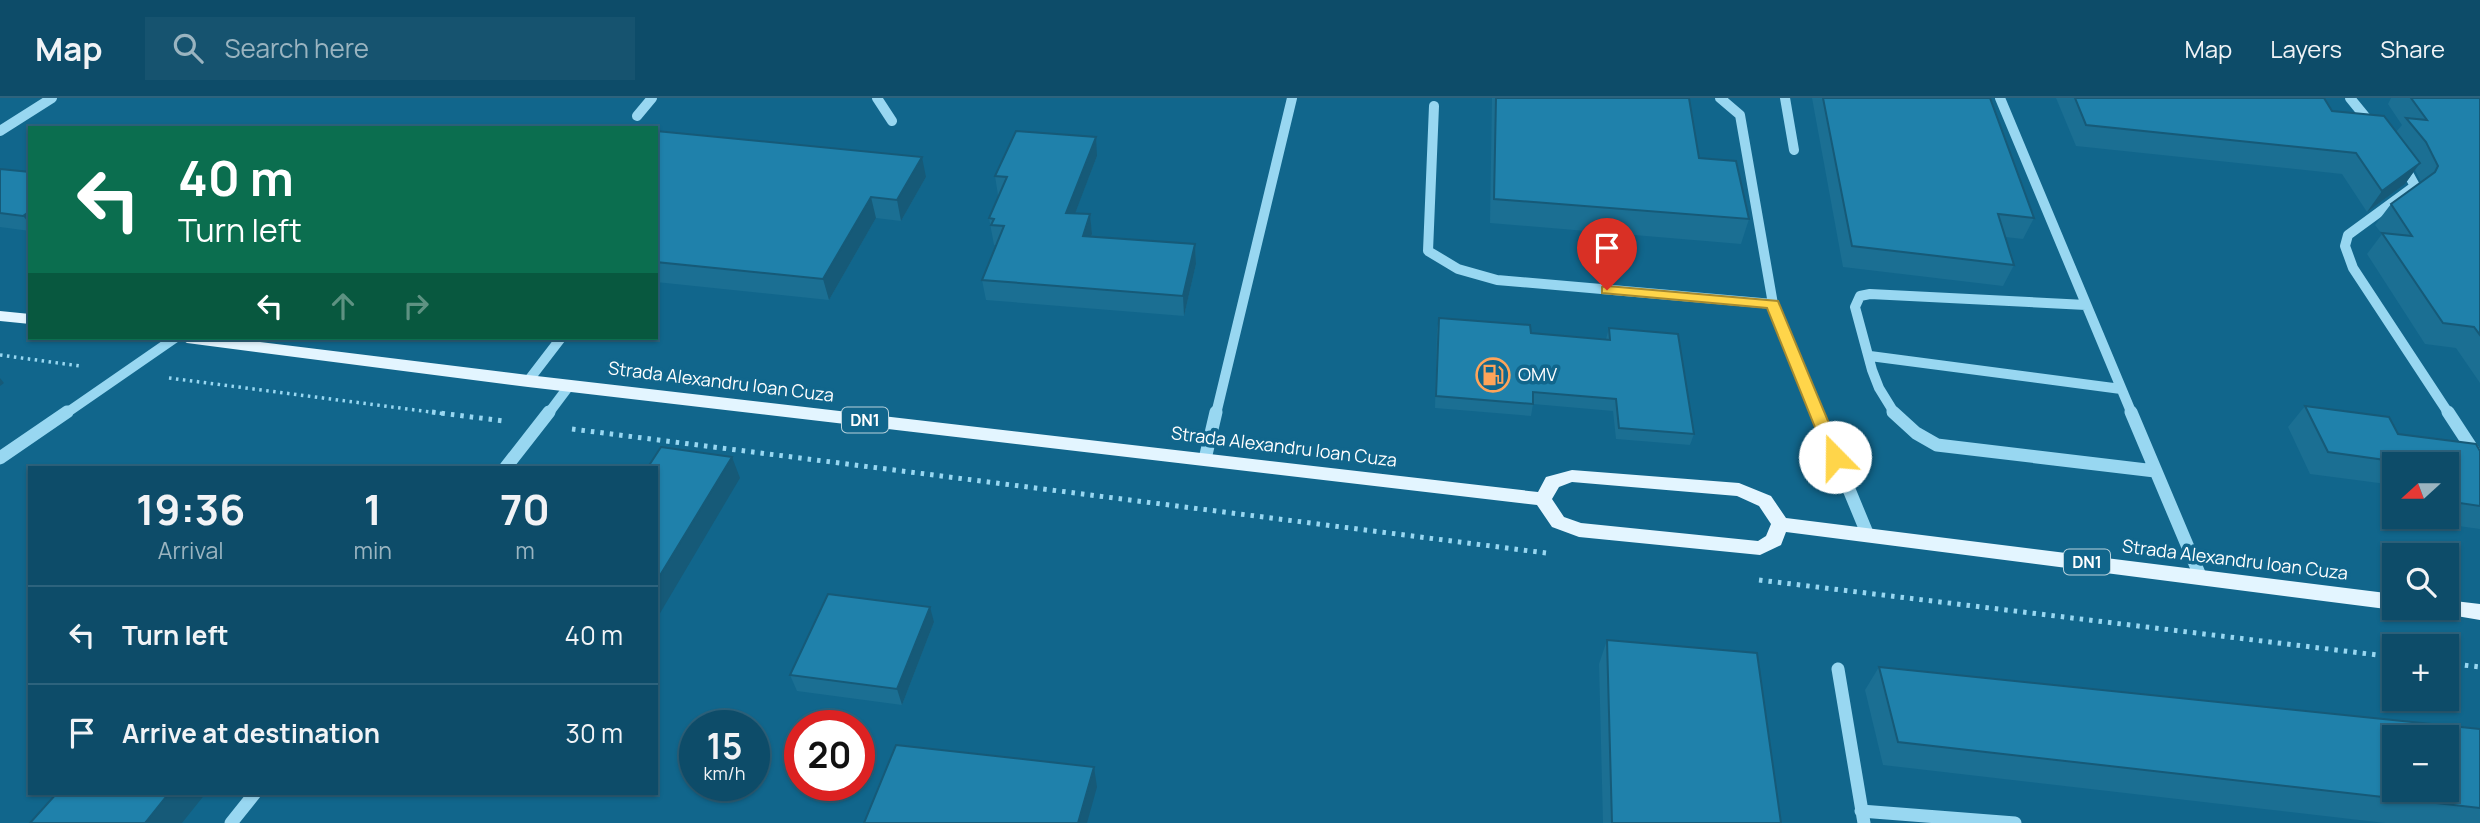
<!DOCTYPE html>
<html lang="en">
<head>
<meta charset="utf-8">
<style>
  :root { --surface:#0d4c69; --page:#16536f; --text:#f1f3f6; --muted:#9ab4c0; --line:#2d637d }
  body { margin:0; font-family:Manrope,sans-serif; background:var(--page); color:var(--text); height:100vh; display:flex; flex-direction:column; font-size:26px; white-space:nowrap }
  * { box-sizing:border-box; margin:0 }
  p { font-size:23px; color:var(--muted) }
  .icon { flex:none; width:38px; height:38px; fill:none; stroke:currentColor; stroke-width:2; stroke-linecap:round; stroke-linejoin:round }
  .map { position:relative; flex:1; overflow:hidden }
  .drawer { position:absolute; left:28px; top:368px; width:630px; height:329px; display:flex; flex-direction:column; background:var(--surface); border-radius:0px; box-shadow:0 2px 5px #0004,0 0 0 2px var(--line) }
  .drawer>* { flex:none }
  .guide { position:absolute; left:28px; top:28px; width:630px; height:214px; border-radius:0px; box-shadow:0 2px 5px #0004,0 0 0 2px var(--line); background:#0b6e4f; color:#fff; overflow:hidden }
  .needle { width:46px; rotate:249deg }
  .fabs { position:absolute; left:2382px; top:354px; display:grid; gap:14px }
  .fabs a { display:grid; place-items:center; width:77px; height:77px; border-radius:0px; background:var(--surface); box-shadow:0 2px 5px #0004,0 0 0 2px var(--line); font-size:35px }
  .speed { position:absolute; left:679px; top:612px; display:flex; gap:14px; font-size:35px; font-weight:700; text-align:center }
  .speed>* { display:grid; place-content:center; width:91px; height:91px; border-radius:50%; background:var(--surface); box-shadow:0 2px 5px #0004,0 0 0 2px var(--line); line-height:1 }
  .speed small { font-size:18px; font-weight:400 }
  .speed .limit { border:10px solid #d22; background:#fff; color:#111 }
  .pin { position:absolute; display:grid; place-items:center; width:60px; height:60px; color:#fff; margin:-72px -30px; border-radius:50% 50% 50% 0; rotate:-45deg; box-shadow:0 0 7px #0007 }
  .pin .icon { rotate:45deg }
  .me { position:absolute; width:77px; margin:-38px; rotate:338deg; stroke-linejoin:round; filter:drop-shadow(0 0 5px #0008) }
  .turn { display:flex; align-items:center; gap:24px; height:147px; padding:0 35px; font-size:32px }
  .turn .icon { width:91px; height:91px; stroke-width:2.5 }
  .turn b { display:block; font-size:49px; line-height:60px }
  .lanes { display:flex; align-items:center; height:66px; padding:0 35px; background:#0003; justify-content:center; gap:35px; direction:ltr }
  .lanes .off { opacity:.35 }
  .eta { display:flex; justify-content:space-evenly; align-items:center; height:119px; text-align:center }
  .eta b { font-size:42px; font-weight:700; line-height:49px }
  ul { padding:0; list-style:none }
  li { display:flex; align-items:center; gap:21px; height:98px; padding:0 35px; border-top:2px solid var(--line) }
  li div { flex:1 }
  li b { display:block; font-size:26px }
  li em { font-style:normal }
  header { display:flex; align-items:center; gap:42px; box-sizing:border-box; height:98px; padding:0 35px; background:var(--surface); border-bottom:2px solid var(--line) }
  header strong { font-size:33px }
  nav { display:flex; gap:38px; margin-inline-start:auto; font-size:24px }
  .search { width:490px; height:63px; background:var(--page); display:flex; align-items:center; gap:18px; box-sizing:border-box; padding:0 24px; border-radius:0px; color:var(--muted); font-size:26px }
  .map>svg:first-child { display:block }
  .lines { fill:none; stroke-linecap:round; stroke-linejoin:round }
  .path-far1 { stroke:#98d7f1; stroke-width:3.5; stroke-dasharray:2.5 4.5; stroke-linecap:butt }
  .path { stroke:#98d7f1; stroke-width:5; stroke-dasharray:3.5 6; stroke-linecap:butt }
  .minor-far1 { stroke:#98d7f1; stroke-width:10 }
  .minor { stroke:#98d7f1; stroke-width:13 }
  .major { fill:#e3f5ff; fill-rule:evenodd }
  .wall { fill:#1b6f93 }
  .shaded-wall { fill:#165a78 }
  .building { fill:#1f81ab; stroke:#165a78; stroke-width:2; fill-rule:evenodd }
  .route { fill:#ffd54a; stroke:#a68a30; stroke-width:2 }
  .labels { text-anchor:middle; stroke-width:7; stroke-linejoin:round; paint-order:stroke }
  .shield { fill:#11668c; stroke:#b8d1dc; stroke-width:2 }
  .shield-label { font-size:16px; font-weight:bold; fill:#fff }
  .poi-label { font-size:18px; fill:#fff; stroke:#11668c; text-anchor:start }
  .street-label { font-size:18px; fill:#fff; stroke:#11668c }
</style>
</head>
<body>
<header>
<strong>Map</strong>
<div class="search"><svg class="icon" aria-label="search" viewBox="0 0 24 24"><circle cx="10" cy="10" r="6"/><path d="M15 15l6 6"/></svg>Search here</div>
<nav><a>Map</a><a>Layers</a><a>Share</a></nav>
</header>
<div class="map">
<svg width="2480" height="725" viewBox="0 0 2480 725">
  <rect width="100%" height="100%" fill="#11668c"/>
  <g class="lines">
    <path class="path-far1" d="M0,257l80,11
      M169,280l277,36"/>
    <path class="path" d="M432,314l72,9
      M572,331l974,124
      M1759,482l635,77
      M2446,565l34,4"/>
    <path class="minor-far1" d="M877,0l15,23
      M1720,0l20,17 33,189
      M1785,0l9,52
      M2000,0l132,316
      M2350,0l22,27
      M1434,8l-6,145 30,18 39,11 276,24 45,110
      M637,18l15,-18
      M0,33l52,-33
      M2403,66l12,22 -67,49 -3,11 8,22 96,146
      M1870,258l251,33
      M528,283l33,-43
      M65,316l110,-76
      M548,316l21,-28
      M1216,316l76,-316
      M1895,316l-16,-26 -7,-18 -17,-63 5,-11 10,-2 216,11"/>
    <path class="minor" d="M1817,314l50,121
      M1893,314l23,21 21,12 218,26
      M2131,314l70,166
      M2448,314l32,49
      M0,360l67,-46
      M1205,361l11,-47
      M506,369l43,-55
      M1838,571l26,154
      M1861,713l154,12
      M231,725l24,-30"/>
    <path class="major" d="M0,213l30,3v10l-30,-3z
      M179,240h48l301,37 1010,117 8,-15 26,-7 167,13 32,13 15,22 608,76v13h7l-7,3 -608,-78 -5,13 -21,10 -181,-18 -27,-10 -15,-22 -1009,-118 -341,-44zM1572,384l165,14 22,10 12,18 -5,12 -8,5 -177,-18 -17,-6 -12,-18 7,-12z
      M2446,502l34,4v16l-47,-8 -3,-5h16z"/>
  </g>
  <path class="wall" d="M1492,0h197l10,60 50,61 -8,25 -251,-21z
    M1812,0h178l44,120 -11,21 -18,-2 9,28 -11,21 -160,-19z
    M2056,0h268l8,13 64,21 6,-7 -14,-21 3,-6h89v285l-24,-35 -31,-4 -58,-90 15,-20 -7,-9 16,-21 30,-22 -6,-12 -10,14 -38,28 -25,-38 -266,-28z
    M656,33l270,46 -25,44 -25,-3 -47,82 -173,-18z
    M1097,58l-22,57 15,1 2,22 103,8 1,20 -12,52 -198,-16 -4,-20 15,-35h-3l-5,-27 10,-23h-1l-3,-19z
    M0,71l30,3v59l-30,-4z
    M1439,220l92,15 75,6 3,-11 85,106 -4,11 -74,-6 -3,-28 -80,-7 -2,12 -96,-8 2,-79z
    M2305,308l93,28 82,17v78l-65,-9 -3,-4h34v-52h-52v21l-84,-11 -22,-47z
    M934,524l-32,83 -105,-14 -7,-16z
    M1607,542l174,183h-178l-4,-159z
    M1879,569l601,62v94h-95l-502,-58 -18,-75z"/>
  <path class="shaded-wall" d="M1096,39l1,19 -29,76 -2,-19z
    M922,59l4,20 -25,44 -4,-21z
    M2420,65l-15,21 -38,28 15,-21z
    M871,99l5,21 -47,82 -6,-21z
    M30,113v13l-7,-8z
    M1090,116l2,20 -7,21 -2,-19z
    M1195,146l1,20 -12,52 -1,-20z
    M0,280l4,5 -4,3z
    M732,359l8,21 -84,142v-38z
    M930,509l4,15 -32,83 -5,-16z
    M1094,669l3,20 -10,36h-9z
    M169,695h37l-24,30h-37z"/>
  <path class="building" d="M1496,0h193l10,60 37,3 13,58 -255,-20z
    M1823,0h167l44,120 -36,-4 16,51 -162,-19z
    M2075,0h249l8,13 52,5 36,47 -38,28 -26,-38 -270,-28z
    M2411,0h69v237l-6,-8 -31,-4 -61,-90 30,3 -21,-32 44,-32 3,-6 -12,-24 -20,-24 21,2z
    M656,33l266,26 -25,43 -26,-3 -48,82 -167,-17z
    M1016,33l80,6 -30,76 24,1 -7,22 112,8 -12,52 -201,-16 22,-54 -13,-1 3,-6 -5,-1 18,-41 -12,-1z
    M0,71l30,3v39l-7,5 -23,-3z
    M1439,220l91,7 1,8 79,7 -1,-12 69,6 16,100 -75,-6 -3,-29 -83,-7v12l-97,-8z
    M2305,308l84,11 9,17 78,10 4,7v55l-34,-5v-37h-32l-86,-12z
    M661,349l71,10 -76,125v-115h-8z
    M828,496l102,13 -33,82 -107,-14z
    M1607,542l150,13 24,170h-169z
    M1879,569l601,62v79l-582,-66zM2394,639h52v52h-52z
    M896,647l198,22 -16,56h-214z
    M57,695h112l-24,30h-115z"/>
  <path class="route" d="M1607,188l171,15 65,156 -2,4h-11l-3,-4 -60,-149 -165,-15v-6z"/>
  <defs>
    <symbol id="fuel-ring" viewBox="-11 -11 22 22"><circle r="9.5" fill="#11668c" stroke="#ffa459" stroke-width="1.5"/><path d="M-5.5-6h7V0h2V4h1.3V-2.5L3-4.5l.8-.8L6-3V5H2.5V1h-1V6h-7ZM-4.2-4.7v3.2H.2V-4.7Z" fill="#ffa459"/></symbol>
  </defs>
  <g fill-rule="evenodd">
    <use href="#fuel-ring" x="1474" y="258" width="38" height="38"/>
  </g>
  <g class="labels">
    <g class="shield">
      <rect x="842" y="309.5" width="46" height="25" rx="5"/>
      <rect x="2064" y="451.5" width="46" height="25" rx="5"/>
    </g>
    <g class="shield-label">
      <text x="865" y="328">DN1</text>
      <text x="2087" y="470">DN1</text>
    </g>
    <g class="poi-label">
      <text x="1518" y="283">OMV</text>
    </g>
    <g class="street-label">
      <text transform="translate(721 284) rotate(7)" y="6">Strada Alexandru Ioan Cuza</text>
      <text transform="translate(1284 349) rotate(7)" y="6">Strada Alexandru Ioan Cuza</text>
      <text transform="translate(2235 462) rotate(7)" y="6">Strada Alexandru Ioan Cuza</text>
    </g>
  </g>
</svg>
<div class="fabs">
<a><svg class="needle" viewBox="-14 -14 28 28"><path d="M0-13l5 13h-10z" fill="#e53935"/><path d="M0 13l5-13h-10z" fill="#9ab4c0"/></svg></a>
<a><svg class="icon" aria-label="search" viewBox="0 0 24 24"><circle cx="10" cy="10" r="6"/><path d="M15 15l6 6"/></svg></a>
<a>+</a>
<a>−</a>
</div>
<div class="speed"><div>15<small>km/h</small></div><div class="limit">20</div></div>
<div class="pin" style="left:1607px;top:192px;background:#d93025"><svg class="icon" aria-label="arrive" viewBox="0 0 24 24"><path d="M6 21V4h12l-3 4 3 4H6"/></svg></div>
<svg class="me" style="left:1835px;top:359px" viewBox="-20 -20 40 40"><circle r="19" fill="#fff"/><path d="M0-13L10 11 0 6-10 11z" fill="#ffd54a"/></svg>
<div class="guide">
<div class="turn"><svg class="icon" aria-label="left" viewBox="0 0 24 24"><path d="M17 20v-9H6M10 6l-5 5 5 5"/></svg><div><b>40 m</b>Turn left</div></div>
<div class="lanes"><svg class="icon" aria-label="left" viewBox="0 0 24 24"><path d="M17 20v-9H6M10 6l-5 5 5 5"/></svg><svg class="icon off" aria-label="ahead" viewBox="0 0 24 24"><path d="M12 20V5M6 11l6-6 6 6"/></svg><svg class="icon off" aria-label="right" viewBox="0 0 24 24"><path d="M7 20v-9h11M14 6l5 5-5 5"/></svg></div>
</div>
<section class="drawer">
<div class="eta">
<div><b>19:36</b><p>Arrival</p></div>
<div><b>1</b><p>min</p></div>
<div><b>70</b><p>m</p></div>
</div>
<ul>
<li><svg class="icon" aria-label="left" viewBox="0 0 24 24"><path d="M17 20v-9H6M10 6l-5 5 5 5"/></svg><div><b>Turn left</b></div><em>40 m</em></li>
<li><svg class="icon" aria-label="arrive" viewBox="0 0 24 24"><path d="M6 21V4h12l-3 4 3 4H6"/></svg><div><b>Arrive at destination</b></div><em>30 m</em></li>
</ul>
</section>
</div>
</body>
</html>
